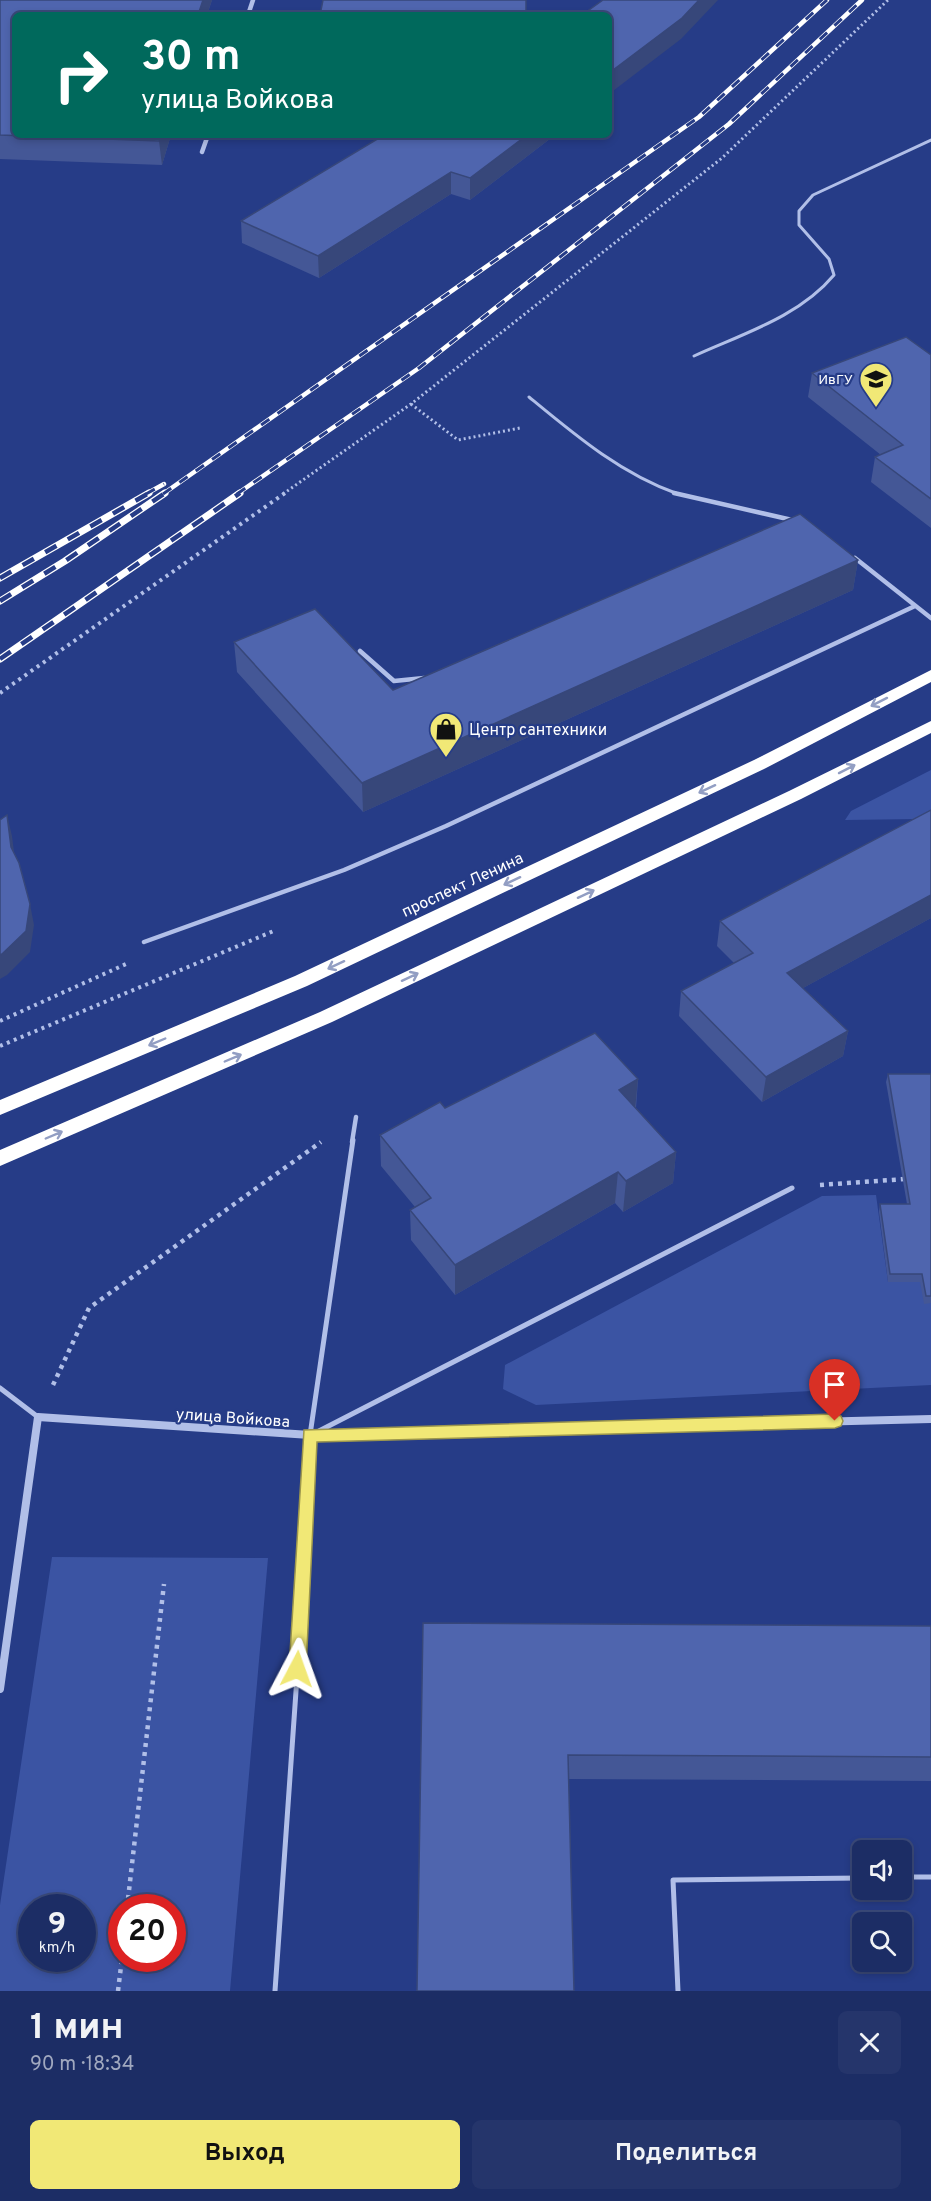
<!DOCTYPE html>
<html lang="ru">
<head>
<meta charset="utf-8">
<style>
  :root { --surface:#1c2d65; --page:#25356b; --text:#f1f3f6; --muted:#a0a8bf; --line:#3a4979; --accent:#f1e876 }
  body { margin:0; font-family:Overpass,sans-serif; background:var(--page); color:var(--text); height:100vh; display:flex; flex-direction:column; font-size:22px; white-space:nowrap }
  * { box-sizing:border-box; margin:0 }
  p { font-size:20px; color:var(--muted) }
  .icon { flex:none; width:33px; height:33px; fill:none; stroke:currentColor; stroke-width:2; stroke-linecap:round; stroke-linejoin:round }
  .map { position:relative; height:1991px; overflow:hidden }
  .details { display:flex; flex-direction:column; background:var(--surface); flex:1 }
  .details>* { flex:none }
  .top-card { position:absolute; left:12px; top:12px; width:600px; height:126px; border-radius:9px; box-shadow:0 3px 9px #0003,0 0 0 2px var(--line); background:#00695c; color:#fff; overflow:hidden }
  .controls { position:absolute; left:852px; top:1840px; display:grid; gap:12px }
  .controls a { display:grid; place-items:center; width:60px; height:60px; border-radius:9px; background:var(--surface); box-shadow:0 3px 9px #0003,0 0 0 2px var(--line); font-size:30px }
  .speed { position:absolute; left:18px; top:1894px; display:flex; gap:12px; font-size:30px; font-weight:700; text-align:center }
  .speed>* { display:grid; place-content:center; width:78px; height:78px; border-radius:50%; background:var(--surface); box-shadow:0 3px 9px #0003,0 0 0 2px var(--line); line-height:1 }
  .speed small { font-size:15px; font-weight:400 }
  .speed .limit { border:9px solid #d22; background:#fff; color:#111 }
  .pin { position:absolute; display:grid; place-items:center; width:51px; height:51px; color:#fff; margin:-62px -26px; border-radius:50% 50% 50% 0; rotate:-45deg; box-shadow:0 0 6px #0007 }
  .pin .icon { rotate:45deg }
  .me { position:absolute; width:66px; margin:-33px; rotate:4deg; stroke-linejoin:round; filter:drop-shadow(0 0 4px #0008) }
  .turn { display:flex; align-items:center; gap:21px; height:126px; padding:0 30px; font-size:27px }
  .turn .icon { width:78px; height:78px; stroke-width:2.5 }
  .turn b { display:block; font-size:42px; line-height:51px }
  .round { display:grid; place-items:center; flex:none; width:63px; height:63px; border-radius:9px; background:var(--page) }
  .headline { display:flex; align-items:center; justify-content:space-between; height:102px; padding:0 30px }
  h1 { font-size:36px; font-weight:700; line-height:45px }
  .cta { display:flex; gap:12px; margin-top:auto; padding:12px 30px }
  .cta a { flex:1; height:69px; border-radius:9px; background:var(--accent); color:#111; font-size:24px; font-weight:700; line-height:69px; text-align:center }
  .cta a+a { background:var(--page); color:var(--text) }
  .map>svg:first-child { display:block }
  .green { fill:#3b54a3; fill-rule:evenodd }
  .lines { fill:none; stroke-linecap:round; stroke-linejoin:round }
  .path-far2 { stroke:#b1bfe8; stroke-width:3; stroke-dasharray:2 3; stroke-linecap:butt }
  .path-far1 { stroke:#b1bfe8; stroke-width:4; stroke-dasharray:3 4.5; stroke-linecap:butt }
  .path { stroke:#b1bfe8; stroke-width:4.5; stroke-dasharray:4 5; stroke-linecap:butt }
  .lane-far2 { stroke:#b1bfe8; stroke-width:3 }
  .lane-far1 { stroke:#b1bfe8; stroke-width:4.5 }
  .lane { stroke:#b1bfe8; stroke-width:5 }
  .street-far1 { stroke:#b1bfe8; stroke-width:4.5 }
  .street { stroke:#b1bfe8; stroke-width:8 }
  .highway { fill:#fff; fill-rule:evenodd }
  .rail-far1-casing { stroke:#fff; stroke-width:4.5 }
  .rail-casing { stroke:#fff; stroke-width:7 }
  .rail-far1 { stroke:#263c87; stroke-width:3; stroke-dasharray:10; stroke-linecap:butt }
  .rail { stroke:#263c87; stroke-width:4.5; stroke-dasharray:13; stroke-linecap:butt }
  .wall { fill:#445796 }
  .shaded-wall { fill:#37477a }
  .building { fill:#4f65ae; stroke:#37477a; stroke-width:1.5 }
  .oneway { stroke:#929ec3 }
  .route { fill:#f1e876; stroke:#9d974d; stroke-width:1.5 }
  .labels { text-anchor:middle; stroke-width:4.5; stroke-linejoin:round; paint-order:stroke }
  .far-poi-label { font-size:14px; fill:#fff; stroke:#263c87; text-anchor:end }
  .poi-label { font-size:16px; fill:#fff; stroke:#263c87; text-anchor:start }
  .street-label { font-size:16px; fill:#fff; stroke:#263c87 }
</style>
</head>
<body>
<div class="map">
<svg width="931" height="1991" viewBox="0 0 931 1991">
  <rect width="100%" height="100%" fill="#263c87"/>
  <path class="green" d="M931,770v42l-14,7 -72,1 6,-9z
    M876,1195l12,87h43v103l-395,20 -33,-16 2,-24 317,-169z
    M52,1557l216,1 -38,433h-230v-86zM32,1908h50v51h-50zM122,1908h50v51h-50z"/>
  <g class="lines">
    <path class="path-far2" d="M411,404l47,36 62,-12
      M283,494l128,-90 311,-246 166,-158"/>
    <path class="path-far1" d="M0,693l285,-200
      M0,1021l126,-57
      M0,1046l276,-116"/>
    <path class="path" d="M820,1185l85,-6
      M53,1385l36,-77 232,-166
      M127,1908l37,-324
      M118,1991l4,-33"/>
    <path class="lane-far2" d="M694,356c48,-22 105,-39 140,-81l-5,-16 -30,-34v-14l14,-16 118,-55
      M529,397c46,38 92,77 149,97"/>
    <path class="lane-far1" d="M674,493l118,27
      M855,558l76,60
      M360,651l34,30 30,-3
      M144,942l200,-72 102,-44 469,-220
      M352,1142l4,-25"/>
    <path class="lane" d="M0,1388l38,29
      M315,1433l477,-245
      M902,1877h29
      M275,1991l29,-414 6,-142 43,-295
      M678,1991l-5,-111 189,-2"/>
    <path class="street-far1" d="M248,15l5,-15
      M202,152l6,-17"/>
    <path class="street" d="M0,1689l38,-272 272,18 621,-16"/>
    <path class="highway" d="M931,670v12l-165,86 -459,218 -307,129v-15l295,-124 459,-216z
      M931,721v12l-130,66 -469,223 -332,144v-16l320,-138 469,-221z"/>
    <defs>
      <path id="rail-far1" d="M146,494l18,-10
        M163,494l536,-377 128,-117
        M237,494l182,-126 310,-244 133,-124"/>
      <path id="rail" d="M0,578l149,-85
        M0,601l65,-40 100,-68
        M0,659l240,-166"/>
    </defs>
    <use href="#rail-far1" class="rail-far1-casing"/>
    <use href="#rail" class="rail-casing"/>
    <use href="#rail-far1" class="rail-far1"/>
    <use href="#rail" class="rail"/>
  </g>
  <path class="wall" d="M0,0h212l-5,15h-192v120h156l-9,30 -162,-6z
    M384,135h171l-85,65 -19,-6 -132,84 -77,-35 -1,-22z
    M931,355v173l-60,-46 4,-25 6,-2 -73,-58 4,-24z
    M858,560l-5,30 -490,222 -126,-140 -3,-30 159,48z
    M931,810v108l-128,70 45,43 -5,25 -81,46 -83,-86 2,-25 53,-28 -17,-17 3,-25z
    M888,1074h43v229l-7,1 -4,-22h-32l-9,-70 1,-8h27l-21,-122z
    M638,1079l-2,29 40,44 -3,31 -50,29 -8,-9 -160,92 -44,-55 -1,-30 5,-3 -34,-41 -1,-31 65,-27z
    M423,1623l508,3v155l-363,-2z"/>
  <path class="shaded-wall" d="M203,0h9l-5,15h-9z
    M699,0h19l-37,39 -72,55v-21z
    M161,135h10l-9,30 -3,-24z
    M527,135h28l-85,65v-22z
    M451,172v22l-132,84 -1,-22z
    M858,560l-5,30 -490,222 -1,-29z
    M7,815l5,21 4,32 -5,-21z
    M931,895v23l-148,81 4,-26z
    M30,904l4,21 -4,27 -23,23 -7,4v-24z
    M848,1031l-5,25 -81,46 4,-25z
    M638,1079l-3,31 -16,-20z
    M676,1152l-3,31 -50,29 3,-31z
    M618,1172l-3,31 -160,92v-30z"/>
  <path class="building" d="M0,0h203l-5,15h-183v120h146l-2,6 -159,-6z
    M323,0h203v15h-206z
    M603,0h96l-17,18 -73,55v-58h-27z
    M384,135h143l-57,43 -19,-6 -133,84 -77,-35z
    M906,337l25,18v144l-56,-42 28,-12 -91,-72z
    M800,514l58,46 -496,223 -128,-141 81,-33 78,81z
    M931,810v85l-144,78 61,58 -82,46 -85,-86 72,-38 -33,-32z
    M7,815l4,32 8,16 11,41 -4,27 -24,23 -2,1v-135z
    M595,1033l43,46 -19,11 57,62 -50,29 -8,-9 -163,93 -45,-55 21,-12 -51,-63 60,-33 5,6z
    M888,1074h43v222h-5l-4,-22h-32l-10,-70h30z
    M423,1623l508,3v131l-363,-2 6,236h-157z"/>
  <defs><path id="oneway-shaft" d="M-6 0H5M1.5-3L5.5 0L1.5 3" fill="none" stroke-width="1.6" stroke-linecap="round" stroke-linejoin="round" transform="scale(1.5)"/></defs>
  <g class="oneway">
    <use href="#oneway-shaft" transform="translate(879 702) rotate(153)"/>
    <use href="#oneway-shaft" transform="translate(847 769) rotate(-27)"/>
    <use href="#oneway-shaft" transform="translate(707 789) rotate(155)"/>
    <use href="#oneway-shaft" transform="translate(512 881) rotate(155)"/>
    <use href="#oneway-shaft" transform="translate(586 894) rotate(-25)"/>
    <use href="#oneway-shaft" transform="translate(336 965) rotate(155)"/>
    <use href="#oneway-shaft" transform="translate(410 977) rotate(-25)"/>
    <use href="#oneway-shaft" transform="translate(157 1042) rotate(157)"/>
    <use href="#oneway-shaft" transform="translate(233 1058) rotate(-23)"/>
    <use href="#oneway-shaft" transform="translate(54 1135) rotate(-23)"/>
  </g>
  <path class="route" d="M835,1414l6,2 2,5 -2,5 -6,2 -518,14 -11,227 -2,6 -7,2 -6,-2 -2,-6 15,-239z"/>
  <defs>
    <symbol id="university-pin" viewBox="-11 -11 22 30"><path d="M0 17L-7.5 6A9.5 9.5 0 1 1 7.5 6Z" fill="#f1e876" stroke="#263c87"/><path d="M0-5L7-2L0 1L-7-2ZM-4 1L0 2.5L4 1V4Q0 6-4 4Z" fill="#111"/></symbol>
    <symbol id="shop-pin" viewBox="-11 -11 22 30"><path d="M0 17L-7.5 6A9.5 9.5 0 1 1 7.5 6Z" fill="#f1e876" stroke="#263c87"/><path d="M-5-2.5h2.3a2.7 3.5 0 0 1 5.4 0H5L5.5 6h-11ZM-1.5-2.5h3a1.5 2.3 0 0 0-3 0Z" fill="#111"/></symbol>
  </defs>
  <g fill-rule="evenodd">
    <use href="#university-pin" x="857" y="360" width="38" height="52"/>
    <use href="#shop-pin" x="427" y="710" width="38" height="52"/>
  </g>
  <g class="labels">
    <g class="far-poi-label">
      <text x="853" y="384">ИвГУ</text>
    </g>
    <g class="poi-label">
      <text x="469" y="735">Центр сантехники</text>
    </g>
    <g class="street-label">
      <text transform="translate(462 884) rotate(-25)" y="6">проспект Ленина</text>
      <text transform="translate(233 1417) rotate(4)" y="6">улица Войкова</text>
    </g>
  </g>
</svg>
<div class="controls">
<a><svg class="icon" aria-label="sound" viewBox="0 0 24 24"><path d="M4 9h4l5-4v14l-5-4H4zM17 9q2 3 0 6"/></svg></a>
<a><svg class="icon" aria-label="search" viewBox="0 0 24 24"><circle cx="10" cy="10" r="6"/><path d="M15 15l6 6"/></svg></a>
</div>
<div class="speed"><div>9<small>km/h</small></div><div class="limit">20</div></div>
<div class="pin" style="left:835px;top:1421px;background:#d93025"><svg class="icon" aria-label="arrive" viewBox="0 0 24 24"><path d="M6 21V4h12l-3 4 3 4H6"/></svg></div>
<svg class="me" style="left:297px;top:1669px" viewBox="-20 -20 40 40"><path d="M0-17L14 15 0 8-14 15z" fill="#f1e876" stroke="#fff" stroke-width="4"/></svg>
<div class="top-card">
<div class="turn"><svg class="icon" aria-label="right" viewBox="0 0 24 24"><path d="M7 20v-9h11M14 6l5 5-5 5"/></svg><div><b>30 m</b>улица Войкова</div></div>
</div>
</div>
<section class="details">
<div class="headline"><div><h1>1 мин</h1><p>90 m · 18:34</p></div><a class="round"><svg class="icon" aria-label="close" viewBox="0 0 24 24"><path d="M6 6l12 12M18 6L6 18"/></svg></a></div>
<div class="cta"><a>Выход</a><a>Поделиться</a></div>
</section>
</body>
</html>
